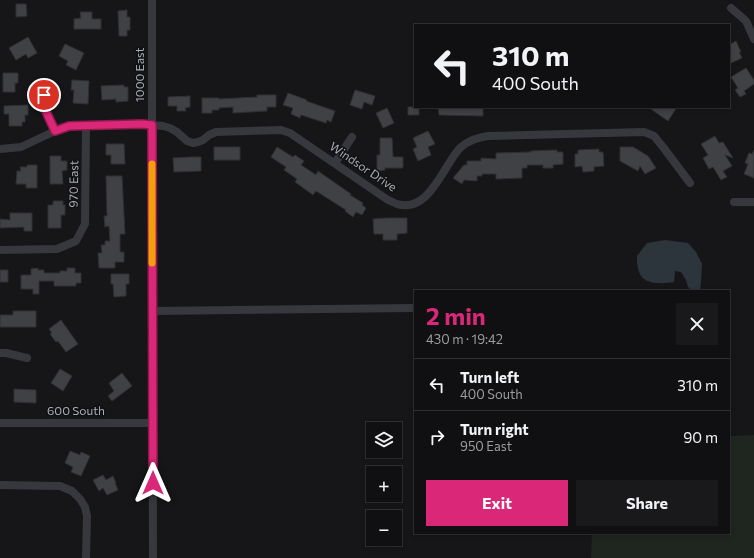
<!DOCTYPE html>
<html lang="en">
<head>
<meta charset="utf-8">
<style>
  :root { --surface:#101012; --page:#19191b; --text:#f1f3f6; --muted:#9c9d9f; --line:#303032; --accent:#db2777 }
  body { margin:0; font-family:Commissioner,sans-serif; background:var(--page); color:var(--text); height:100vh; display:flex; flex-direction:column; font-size:15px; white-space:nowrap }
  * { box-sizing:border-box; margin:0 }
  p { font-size:13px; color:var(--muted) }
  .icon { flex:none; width:22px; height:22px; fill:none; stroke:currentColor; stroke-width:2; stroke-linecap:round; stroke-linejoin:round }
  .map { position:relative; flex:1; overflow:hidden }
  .side { position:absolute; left:414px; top:290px; width:316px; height:244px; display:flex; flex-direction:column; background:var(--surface); border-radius:0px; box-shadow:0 2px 6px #0003,0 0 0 1px var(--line) }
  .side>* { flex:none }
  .guide { position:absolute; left:414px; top:24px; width:316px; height:84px; border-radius:0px; box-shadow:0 2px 6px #0003,0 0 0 1px var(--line); background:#101012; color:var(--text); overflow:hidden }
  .tools { position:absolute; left:366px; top:422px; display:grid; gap:8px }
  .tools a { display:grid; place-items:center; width:36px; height:36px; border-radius:0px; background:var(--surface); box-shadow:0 2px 6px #0003,0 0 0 1px var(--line); font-size:20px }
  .pin { position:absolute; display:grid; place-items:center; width:34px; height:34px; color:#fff; margin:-17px; border:2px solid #fff; border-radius:50%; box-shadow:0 1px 4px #0007 }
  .me { position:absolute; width:44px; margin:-22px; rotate:0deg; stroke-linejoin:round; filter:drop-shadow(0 0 3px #0008) }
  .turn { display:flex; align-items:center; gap:14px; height:84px; padding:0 12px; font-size:18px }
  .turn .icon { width:52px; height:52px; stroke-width:2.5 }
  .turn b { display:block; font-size:28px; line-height:34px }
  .round { display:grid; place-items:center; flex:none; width:42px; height:42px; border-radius:0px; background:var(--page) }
  .headline { display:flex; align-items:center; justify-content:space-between; height:68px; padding:0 12px }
  h1 { font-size:24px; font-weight:700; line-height:30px; color:var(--accent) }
  .primary-button { display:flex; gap:8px; margin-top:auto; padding:8px 12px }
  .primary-button a { flex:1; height:46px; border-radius:0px; background:var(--accent); color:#fff; font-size:16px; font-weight:700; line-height:46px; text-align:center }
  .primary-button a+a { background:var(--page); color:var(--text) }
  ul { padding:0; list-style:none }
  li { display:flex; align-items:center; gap:12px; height:52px; padding:0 12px; border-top:1px solid var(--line) }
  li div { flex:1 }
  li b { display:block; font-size:15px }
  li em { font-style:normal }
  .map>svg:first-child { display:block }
  .green { fill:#1e261f }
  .water { fill:#2c353c }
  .building { fill:#404145; stroke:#303034 }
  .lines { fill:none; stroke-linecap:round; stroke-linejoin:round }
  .minor { stroke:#37383d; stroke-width:8 }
  .route-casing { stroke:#8e194d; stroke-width:10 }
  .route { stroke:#db2777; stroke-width:7 }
  .slow { stroke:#f59e0b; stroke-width:7 }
  .labels { text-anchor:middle; stroke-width:3; stroke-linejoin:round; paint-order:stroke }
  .street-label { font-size:12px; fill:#a8adb8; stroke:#111113 }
</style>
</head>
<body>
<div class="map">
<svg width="754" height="558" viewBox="0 0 754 558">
  <rect width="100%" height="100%" fill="#161618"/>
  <path class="green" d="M754,435v123h-163l1,-25h137v-97z"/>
  <path class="water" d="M665,240l23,3 8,9 6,12 -1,18 -1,9h-7l-5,-4 -2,-7 -5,-8 -6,-1 -1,11c-11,2 -31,3 -35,-10 -2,-5 -2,-11 -2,-16l10,-13z"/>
  <path class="building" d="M16,4h10l1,12 -11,1z
    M127,10v7h3v13h-3v6h-8l-1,-25z
    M80,12h12v7h9v10h-27v-10l7,-1z
    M28,37l9,16 -9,5 -2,-4 -10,6 -7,-12z
    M736,41l5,11h-2l3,6 -13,6v-19z
    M65,44l19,9 -8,17 -10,-5 2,-4 -9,-5z
    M746,68l8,12v4l-10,7 2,3 -6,3 -5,-7 3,-2 -7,-11z
    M3,73h15v10h-3v9h-12z
    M72,80l17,1 -1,23 -15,-1 1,-13h-3z
    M124,85v2h4v14l-12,1v-3l-14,1 -1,-14z
    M355,90l20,6 -3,9 -8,-3 -2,7 -12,-4z
    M288,93l19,7 -1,1 29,10 -4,11 -4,-2 -1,3 -25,-8 -1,3 -9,-4 2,-6 -10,-3z
    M257,95h19v12h-9v4l-34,2v-6l-14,1v2h-7v3h-10v-15h17v1l38,-2z
    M190,96v11l-5,1 1,3h-9v-5h-9v-9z
    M28,105v10h-3v7h-3v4h-13v-12h-5v-8z
    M408,107h11v8h-11z
    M438,107h45v9l-44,-1z
    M648,107h29l-9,14z
    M387,108l7,15 -11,5 -7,-15z
    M428,131l7,13 -7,3 3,8 -13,6 -5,-12 4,-2 -4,-9z
    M715,136l4,7 4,-1 10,16 -8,-3 7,11 -9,5 4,6 -6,3 -8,-13 -4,2 -6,-11 5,-3 -7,-11z
    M380,138h12l1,19h10v11h-18v2l-8,1v-16h3z
    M106,144h18l1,20h-14v-9h-5z
    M214,147h26v13h-26z
    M277,147l16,10 2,-2 9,6 -3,4 15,10 2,-4 33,23 -1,1 13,8 -1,2 4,3 -4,7 -6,-3 -3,5 -8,-6 1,-1 -30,-19 -3,4 -18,-13 2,-3 -13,-9 2,-3 -15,-10z
    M620,147h13l15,9 8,12 -11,6 -5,-8 -2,5 -18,-10z
    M599,149v3h4l1,14 -10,1v4l-11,1 -1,-6 -7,1v-13h3v-4z
    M557,150v2h6v12l-10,1v3h-10v-3h-16v3h-5v10l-26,1v-5h-14v2h-5v5l-13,-1 -2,4 -9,-6 11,-13h3v-4h14v-3l15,1v-6l35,-1v-1z
    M754,150v28l-10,-4 4,-10 -3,-1 4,-10 3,1z
    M50,156h11v5h6v9l-5,1 1,13h-13z
    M190,157h11v14l-27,1 -1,-14z
    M27,165h10v23h-11v-4h-10l1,-13h4l-1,-4h7z
    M106,176h16l3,58h-5v18h4v10h-9v6h-16l-1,-15h4l-1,-8h4v-4h5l-1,-15 -4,1 -1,-11h3z
    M53,201h10v4h2v10h-4v13h-13v-23h5z
    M10,213h22v18h-8v-4l-24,1v-9l10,1z
    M386,218h21v15l-10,1v6h-14v-6h-9l-1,-15z
    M38,268v2h6v3h16v-2h7v-3h8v5h6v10h-5v3h-22v-5h-15v13h-6v-5h-12v-14h10v-6z
    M0,270h8v12h-8z
    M111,274h18v10h-3v12l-12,1 -1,-13h-2z
    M13,311h23v16h-36v-12h13z
    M61,320l17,24 -12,8 -8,-11 -2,1 -6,-8 2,-1 -3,-4z
    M60,369l12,7 -9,15 -12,-8z
    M122,373l10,13 -20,15 -4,-5 6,-5 -5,-8z
    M14,389l22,1v13l-22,-1z
    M70,451l10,4 1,-3 9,4 -9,20 -10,-4 2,-5 -8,-4z
    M103,475l3,5 7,-4 3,7h-1l3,7 -11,5 -4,-7 -4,3 -6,-11z"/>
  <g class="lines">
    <path class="minor" d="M152,0v134l1,424
      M731,8l15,13 8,18
      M45,82l-1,25 11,24
      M0,149l21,-2 34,-16 14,-5 73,-2 21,2 7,2 7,4 10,9 6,2 5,-1 5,-2 6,-5 7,-3 65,-2 9,3 98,67c3,1 6,3 9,4 32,10 46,-38 63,-56 9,-8 17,-10 28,-12l156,-4 10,4 9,11 27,36
      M335,163l17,-26
      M734,202h20
      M0,250l57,-1 19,-8 9,-17 1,-99
      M153,311l262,-3
      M0,353h6l21,5
      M0,423h153
      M0,485l60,1 12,5 8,8 5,8 2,9 -1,42"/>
  </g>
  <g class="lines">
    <defs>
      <path id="route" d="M44,95v12l11,24 14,-5 73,-2 10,1 1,358"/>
    </defs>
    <use href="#route" class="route-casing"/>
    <use href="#route" class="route"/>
    <path class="slow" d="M152,164v99"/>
  </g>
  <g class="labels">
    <g class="street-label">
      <text transform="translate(140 75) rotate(-90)" y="4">1000 East</text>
      <text transform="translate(363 167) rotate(34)" y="4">Windsor Drive</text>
      <text transform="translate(74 184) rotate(-89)" y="4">970 East</text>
      <text x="76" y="415">600 South</text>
    </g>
  </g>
</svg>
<div class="tools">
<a><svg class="icon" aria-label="layers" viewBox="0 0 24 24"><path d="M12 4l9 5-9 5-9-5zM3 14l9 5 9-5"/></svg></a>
<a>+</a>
<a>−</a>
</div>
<div class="pin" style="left:44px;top:95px;background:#d93025"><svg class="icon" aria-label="arrive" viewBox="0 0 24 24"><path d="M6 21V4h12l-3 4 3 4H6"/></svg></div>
<svg class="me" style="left:153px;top:483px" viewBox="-20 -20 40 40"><path d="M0-17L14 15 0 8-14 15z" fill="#db2777" stroke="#fff" stroke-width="4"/></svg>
<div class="guide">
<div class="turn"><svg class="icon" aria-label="left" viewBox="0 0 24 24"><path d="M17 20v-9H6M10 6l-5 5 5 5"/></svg><div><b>310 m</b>400 South</div></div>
</div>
<section class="side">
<div class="headline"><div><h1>2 min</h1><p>430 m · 19:42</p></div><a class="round"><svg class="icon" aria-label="close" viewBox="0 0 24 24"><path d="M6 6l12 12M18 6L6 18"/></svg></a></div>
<ul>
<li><svg class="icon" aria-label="left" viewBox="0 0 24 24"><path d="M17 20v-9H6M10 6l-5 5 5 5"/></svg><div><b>Turn left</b><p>400 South</p></div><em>310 m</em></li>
<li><svg class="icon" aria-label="right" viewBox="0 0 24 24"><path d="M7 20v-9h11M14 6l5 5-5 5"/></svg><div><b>Turn right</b><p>950 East</p></div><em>90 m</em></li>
</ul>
<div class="primary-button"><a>Exit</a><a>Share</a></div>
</section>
</div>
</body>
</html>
